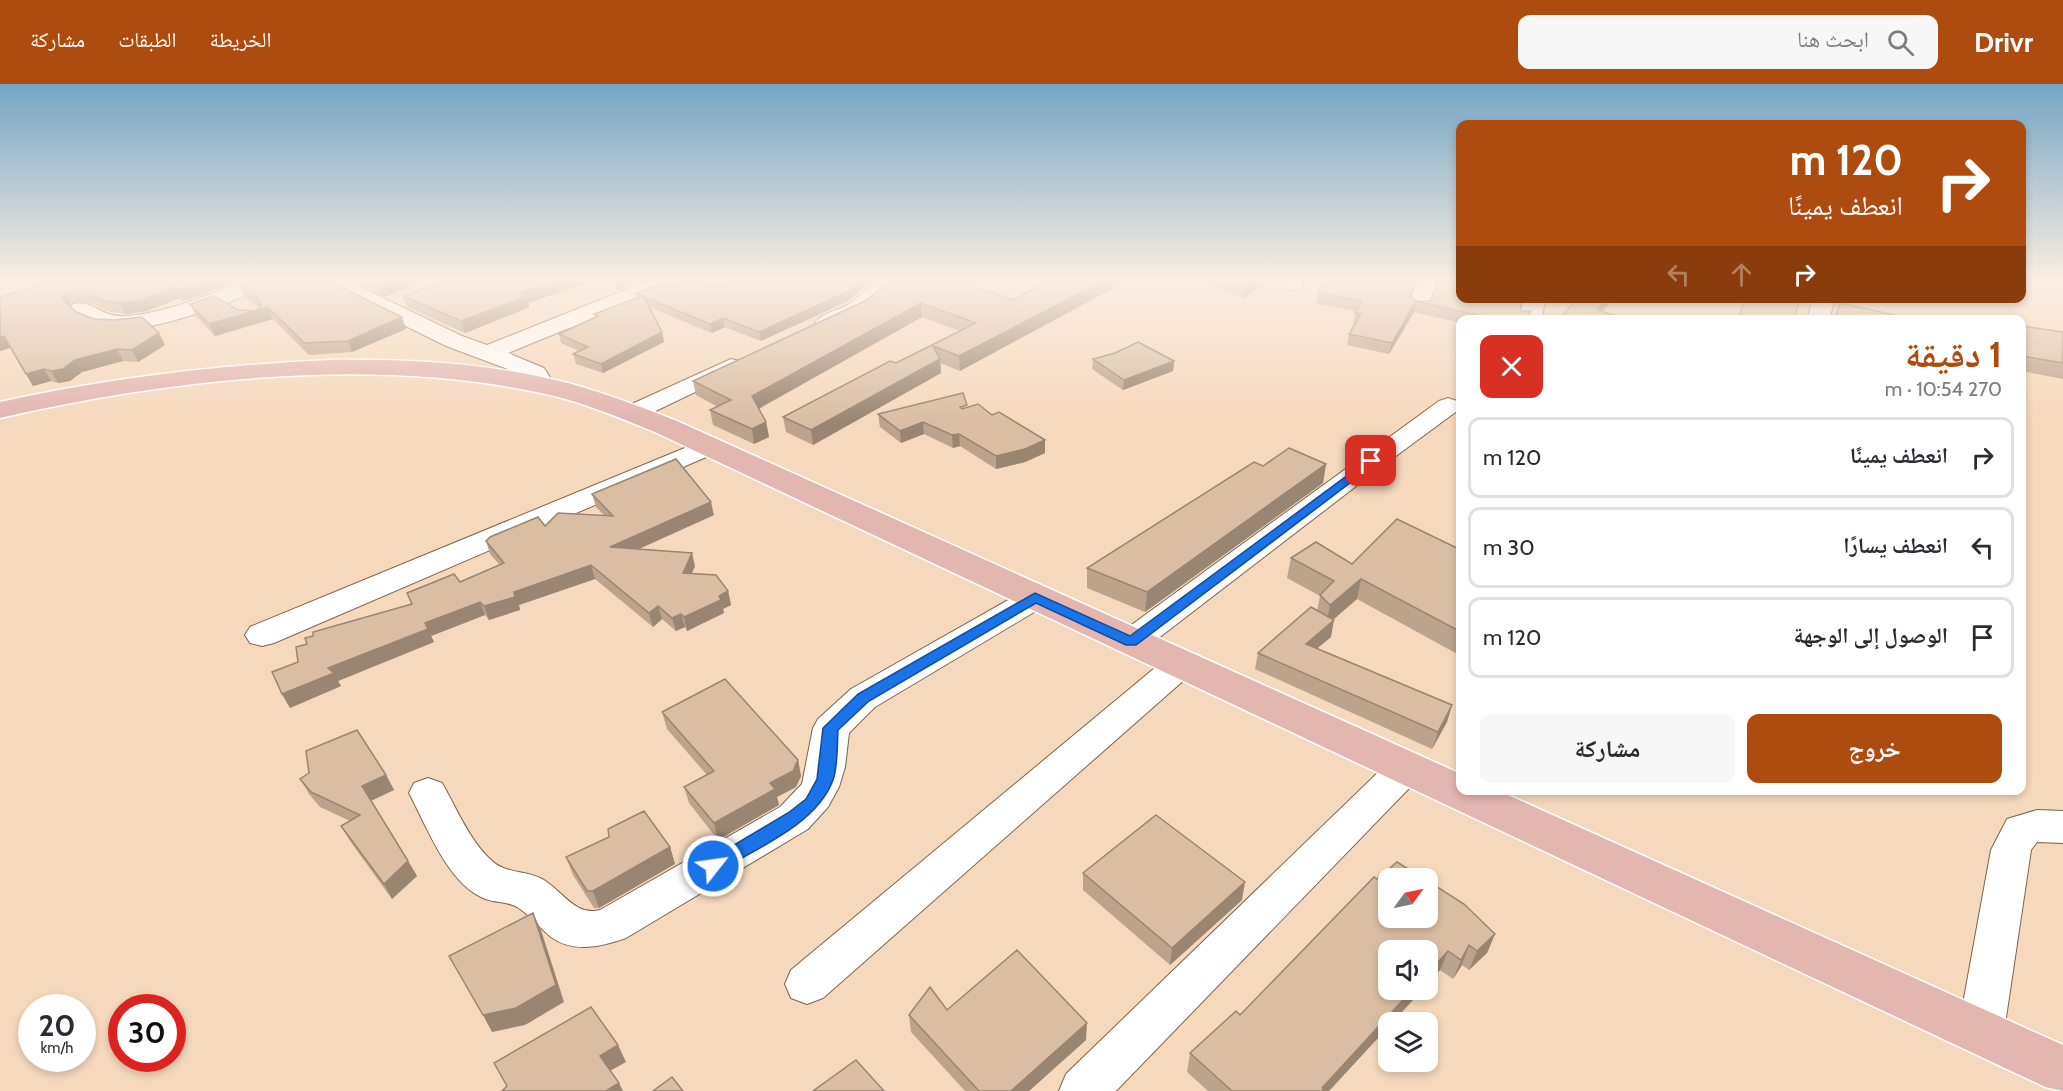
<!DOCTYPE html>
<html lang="ar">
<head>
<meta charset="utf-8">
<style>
  :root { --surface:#fff; --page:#f7f7f7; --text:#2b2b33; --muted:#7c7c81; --line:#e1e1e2; --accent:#ae4c0f }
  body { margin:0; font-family:Cabin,"Noto Naskh Arabic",sans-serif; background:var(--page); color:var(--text); direction:rtl; height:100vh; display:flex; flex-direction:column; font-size:22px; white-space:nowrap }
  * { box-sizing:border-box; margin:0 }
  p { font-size:20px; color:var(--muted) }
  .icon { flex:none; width:33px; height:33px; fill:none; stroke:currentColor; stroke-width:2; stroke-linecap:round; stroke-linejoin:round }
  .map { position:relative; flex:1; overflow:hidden; direction:ltr }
  .panel { position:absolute; left:1456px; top:231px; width:570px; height:480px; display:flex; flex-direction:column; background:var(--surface); border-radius:12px; box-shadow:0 3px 9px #0003; direction:rtl }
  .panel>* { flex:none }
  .top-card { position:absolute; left:1456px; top:36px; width:570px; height:183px; border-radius:12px; box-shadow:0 3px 9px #0003; direction:rtl; background:#ae4c0f; color:#fff; overflow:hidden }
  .needle { width:39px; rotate:57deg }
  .fabs { position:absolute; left:1378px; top:784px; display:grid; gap:12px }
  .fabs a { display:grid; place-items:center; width:60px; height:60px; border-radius:12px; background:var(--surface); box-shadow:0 3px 9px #0003; font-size:30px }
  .speed { position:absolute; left:18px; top:910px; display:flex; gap:12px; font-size:30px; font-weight:700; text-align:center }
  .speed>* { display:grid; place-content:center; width:78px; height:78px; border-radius:50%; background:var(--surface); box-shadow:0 3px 9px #0003; line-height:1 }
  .speed small { font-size:15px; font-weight:400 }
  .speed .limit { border:9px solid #d22; background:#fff; color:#111 }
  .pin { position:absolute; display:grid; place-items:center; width:51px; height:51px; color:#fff; margin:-26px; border-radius:12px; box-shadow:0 3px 9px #0006 }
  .me { position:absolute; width:66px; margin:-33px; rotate:60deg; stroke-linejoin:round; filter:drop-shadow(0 0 4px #0008) }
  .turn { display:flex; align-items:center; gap:21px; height:126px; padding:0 24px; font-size:27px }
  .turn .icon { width:78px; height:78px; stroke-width:2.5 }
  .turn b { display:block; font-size:42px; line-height:51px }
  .lanes { display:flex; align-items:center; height:57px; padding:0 24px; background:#0003; justify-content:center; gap:30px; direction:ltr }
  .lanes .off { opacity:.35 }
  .round { display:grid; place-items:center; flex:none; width:63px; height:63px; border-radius:12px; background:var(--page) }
  .overview { display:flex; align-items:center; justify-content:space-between; height:102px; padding:0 24px }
  h1 { font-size:36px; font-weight:700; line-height:45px; color:var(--accent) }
  .primary-button { display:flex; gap:12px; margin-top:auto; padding:12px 24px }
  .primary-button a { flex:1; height:69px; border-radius:12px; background:var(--accent); color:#fff; font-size:24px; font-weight:700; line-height:69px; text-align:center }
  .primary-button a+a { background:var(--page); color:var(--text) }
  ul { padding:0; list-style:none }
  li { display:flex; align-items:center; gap:18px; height:81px; margin:0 12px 9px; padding:0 12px; border:3px solid var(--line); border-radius:12px }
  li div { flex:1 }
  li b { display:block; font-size:22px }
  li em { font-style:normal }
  header { display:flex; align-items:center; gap:36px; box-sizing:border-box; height:84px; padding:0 30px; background:var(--accent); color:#fff }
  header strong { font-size:28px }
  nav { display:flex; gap:33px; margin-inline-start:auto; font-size:21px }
  .search { width:420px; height:54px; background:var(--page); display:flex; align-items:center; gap:15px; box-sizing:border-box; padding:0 21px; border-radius:12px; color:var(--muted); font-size:22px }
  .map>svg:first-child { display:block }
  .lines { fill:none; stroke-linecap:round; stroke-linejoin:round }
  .minor-casing { stroke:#7d644b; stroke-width:2 }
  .major-casing { stroke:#fff; stroke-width:3 }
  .minor { fill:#fff; fill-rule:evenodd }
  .major { fill:#e3b6b0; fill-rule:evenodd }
  .wall { fill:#bba38c }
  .shaded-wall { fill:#988572 }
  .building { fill:#d9bea3; stroke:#988572; stroke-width:1.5 }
  .route { fill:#1a73e8; stroke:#114b97; stroke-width:1.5 }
</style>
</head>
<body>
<header>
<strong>Drivr</strong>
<div class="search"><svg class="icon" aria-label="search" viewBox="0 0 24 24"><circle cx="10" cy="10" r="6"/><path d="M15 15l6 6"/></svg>ابحث هنا</div>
<nav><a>الخريطة</a><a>الطبقات</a><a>مشاركة</a></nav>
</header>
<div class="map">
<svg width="2063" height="1007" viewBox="0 0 2063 1007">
  <rect width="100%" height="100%" fill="#f6d9bd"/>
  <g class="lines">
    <defs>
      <path id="minor" d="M248,196h31l-3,4c-44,16 -171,76 -206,25l3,-5c20,-5 28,14 53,12 42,-3 83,-22 122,-36z
        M318,196h28l116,56 25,9 163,-65h30l-3,4 -169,69 36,15 11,17 -3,5 -9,2 -9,-2 -8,-12 -13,-7 -67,-25 -125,-62z
        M880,196h27c-6,9 -19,12 -27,18 -17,13 -39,36 -62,30l-3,-5c7,-11 23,-12 34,-19 11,-8 19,-17 31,-24z
        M1274,196h27l3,4 -3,5c-10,2 -21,0 -27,-9z
        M1417,196h21l-10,29 -8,2 -8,-2 -3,-5z
        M1524,214h22l-5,22h-22z
        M1813,214h22l-6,22h-22z
        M731,275l8,2 4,5 -4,5 -98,47 -9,3 -9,-3 -4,-5 4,-5z
        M1448,314l9,3 4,5 -4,5 -76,56 -238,183 -12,3 -12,-3 -5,-8 5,-8 320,-233z
        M709,354l9,2 4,6 -4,6 -444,191 -12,3 -12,-3 -5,-8 5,-8z
        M1035,504l11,3 5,7 -5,7 -171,102 -26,26 -4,34 -6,20 -11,20 -20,22 -182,109c-23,8 -52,16 -75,-1 -11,-9 -22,-23 -34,-30 -10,-6 -25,-4 -36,-10 -34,-16 -55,-72 -72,-104l5,-10 14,-5 14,5c14,24 27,57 49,77 14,14 34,10 51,19 19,10 33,38 58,31l180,-103 22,-23 11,-56 5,-9 33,-30 173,-98z
        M1180,569l12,4 5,8 -5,8 -369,325 -16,6 -16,-6 -6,-14 6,-14 377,-313z
        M1406,670l13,4 6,10 -6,10 -303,313h-57l7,-17 327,-316z
        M2037,726l26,1v32l-26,-1 -6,8 -27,181 -7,15 -16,7 -16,-7 -7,-15 33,-181 16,-31z"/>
      <path id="major" d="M330,276c80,-1 160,3 238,23 37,10 73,24 109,38l784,353v16h36l566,255v46l-18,-4 -1388,-654c-37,-15 -76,-32 -116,-40 -171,-37 -372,-14 -541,25v-16c108,-24 219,-37 330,-42z"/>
    </defs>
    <use href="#minor" class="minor-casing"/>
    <use href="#major" class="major-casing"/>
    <use href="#minor" class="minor"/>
    <use href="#major" class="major"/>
  </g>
  <path class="wall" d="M55,196h179l1,3 -52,18 -3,-3 -33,13 -21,3 -15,-2 -24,-10 -16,1 -1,4 6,5 89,33 -27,17 -15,-1 -41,11 -12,9 -12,2 -7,-2 -18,5 -22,-38 -11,3v-54z
    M352,196h77l-45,17z
    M596,196l-68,23 2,4 -65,26 -58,-26 -4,-11z
    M607,196h36l-25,10z
    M908,196h73l-11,5 42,15 -52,71 -20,-8 1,10 -128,72 -27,-13 -3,-15 113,-54 64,-32 -38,-14 -163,92 7,13 3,15 -15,7 -41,-19 -3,-15 8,-3 -22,-12 -3,-14z
    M1195,196h74l-1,3 -25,15z
    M1415,196l-5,15 4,5 9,2 97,6 2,3h9l-2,9h-68v3l-47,-11 -25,42 -42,-9 2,-11 6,-10h-2l3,-13 -40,-7 2,-11z
    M258,200l148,45 -54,23 -43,3 -36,-36 -58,17 -19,-20 -6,-12 66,7 3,-4 -14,-9 -5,-11z
    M868,200l-20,17 -87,40 -36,-14 -13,6 -63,-26 13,25 2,10 -61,31 -27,-9 -3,-10 6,-3 -18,-8 -2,-9 36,-17 -1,-3 42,-15 -1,-5 38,-8 48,1z
    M1745,214h35l14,22h-57z
    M1840,219l77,17h-84z
    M2022,242l41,6v47l-41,-8z
    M1093,275l81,2 -1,10 -50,19 -31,-21z
    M967,323l25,8 53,38 -20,9 -29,7 -36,-23 -7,2 -29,-14 -23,9 -21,-16 -2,-13z
    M1326,380l-3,19 -178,129 -58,-24v-20l176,-102z
    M592,410l122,21 -75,34 56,17 -3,7 36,18 3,14 -8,4 1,4 -37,18 -2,-4 -9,4 -14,-12 -9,8 -58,-48 -76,26 1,5 -31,10 -4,-5 -54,21 3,6 -96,39 3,5 -51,22 -8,-14 25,-50 104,-40 -4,-11 53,-11 40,-17 -10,-11 -4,-13 59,-15 59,-11 -8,-8z
    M1461,466v106l-104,-57 -24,20 -2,18 -14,11 135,57 -5,17 -15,27 -177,-80 3,-16 59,-42 3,-15 -33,-18 4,-20 61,6z
    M662,628l136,48 3,16 -5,11 -19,10 2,8 -61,35 -29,-37 -5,-16 23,-12 -40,-46z
    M386,691l8,15 -23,11 37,60 9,15 -25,23 -42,-58 -9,-15 9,-5 -30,-14 -11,-13 -9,-15z
    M670,763l5,17 -76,44h-5l-21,-33 -7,-18z
    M1083,789l159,27 -72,65 -87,-75z
    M1377,795l118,55 -8,19 -18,17 -7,-5 -9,14 -13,-9 -12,14v-33l-39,39h33l-93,101h-121l-21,-19 3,-19 50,-38z
    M947,926l139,30 -57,51h-64l-54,-59 -2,-17z"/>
  <path class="shaded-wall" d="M205,196h29l1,3 -52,18 -5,-11z
    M391,196h38l-45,17 -4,-13z
    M560,196h36l-68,23 2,4 -65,26 -4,-12 59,-28z
    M616,196h27l-25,10z
    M861,196h7v4l-20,17 -87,40 -2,-9z
    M952,196h29l-29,12z
    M1105,196h24l-169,91 -1,-15z
    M1252,196h17l-1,3 -25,15 2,-14z
    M175,203l5,11 -33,13 -21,3 -6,-11z
    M65,208l6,11 -3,8 -6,-12z
    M1607,214h6l-17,22 1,-10z
    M1416,217l-2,11 -25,42 3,-11z
    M921,219l1,14 -168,94 -2,-15z
    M268,223l5,12 -58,17 -6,-12z
    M402,233l4,12 -54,23 -4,-11z
    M723,234l2,9 -13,6 -2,-9z
    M662,248l2,10 -61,31 -2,-9z
    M159,249l6,12 -27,17 -6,-12z
    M4,252l7,11 -11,4v-14z
    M117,265l6,12 -41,11 -12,9 -12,2 -7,-12 24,-11z
    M940,275l1,14 -128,72 -2,-15z
    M1174,277l-1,10 -50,19 1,-10z
    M44,285l7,12 -18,5 -7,-12z
    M766,338l3,15 -15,7 -2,-15z
    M923,338l1,12 -23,9 -1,-12z
    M959,350l1,12 -7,2 -1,-13z
    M1045,356v13l-20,9 -29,7v-13z
    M1326,380l-3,19 -178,129 2,-20z
    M711,418l3,13 -100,45 -4,-13z
    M692,469l3,13 -9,20 -3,-13z
    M591,481l4,14 -76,26 1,5 -31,10 -5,-14 30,-14z
    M1361,495l-4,20 -31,27 4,-21z
    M728,507l3,14 -8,4 1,4 -37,18 -3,-14z
    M480,518l5,13 -54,21 3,6 -96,39 3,5 -51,22 -8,-14 46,-26 97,-45z
    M658,522l4,13 -9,8 -4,-14z
    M681,530l4,13 -9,4 -4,-13z
    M1334,536l-3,17 -28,23 3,-16z
    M1452,621l-5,17 -15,27 6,-17z
    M798,676l3,16 -5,11 -19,10 2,8 -61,35 -4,-17 56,-40z
    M386,691l8,15 -24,11 -8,-15z
    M670,763l5,17 -76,44 -6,-17z
    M408,777l9,15 -25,23 -8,-15z
    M1245,798l-3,18 -72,65 2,-17z
    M533,829l8,17 23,72 -39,23 -33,7 -9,-17z
    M1495,850l-8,19 -18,17 8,-19z
    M1469,861l-7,20 -9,14 8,-19z
    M1448,867l-8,19 -12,14v-11z
    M1412,906h10l-30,33h-3v3l-60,65h-9l2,-3z
    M1087,939l-1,17 -57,51h-18z
    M618,961l8,17 -18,10 -8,-16z
    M619,999l4,8h-17z"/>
  <path class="building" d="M55,196h150l-27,10 -3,-3 -34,13 -21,3 -15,-2 -24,-10 -16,1 -3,7 14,13 18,7 20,1 28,-3 17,16 -27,17 -15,-1 -42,11 -12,9 -12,2 -7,-2 -18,5 -22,-38 -4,1v-40z
    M271,196h55l76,37 -54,24 -44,2 -36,-36 -59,17 -19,-20 24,-8 24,14 18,1 5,-6 -3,-7 -18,-11 13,-5 5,2z
    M371,196h20l-11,4z
    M449,196h111l-40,13 7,3 -66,25 -58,-25z
    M742,196h119l-14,12 -88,40 -36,-14 -13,6 -66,-27 18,35 -61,32 -28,-10 15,-7 -29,-13 39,-18 -4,-2 48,-18 -7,-2 30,-12 8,4 18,-4 30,5z
    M892,196h7l6,2 3,-2h49l55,20 39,-20h54l-146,76 -26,-10 7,13 -129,71 -28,-13 107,-56 6,2 80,-40 -55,-20 -169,93 14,26 -14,7 -42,-19 21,-10 -38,-19 172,-80z
    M1234,196h18l-7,4z
    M1325,196h89l-4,14 4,6 9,2 8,-2 7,-20h23v18h61l-2,10 2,3h9l-4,9h-28l-83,-19 -24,42 -43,-9 12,-20 -6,-1 7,-12 -44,-8z
    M1578,214h29l-10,12 33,10h-72z
    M1745,214h35l19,4 -5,18h-12l-14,-3 -2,3h-28z
    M1840,219l77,17h-82z
    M2022,242l41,6v31l-41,-7z
    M1138,258l36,19 -50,19 -31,-21 22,-6z
    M963,309l4,12 -7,2 2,2 16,-5 14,11 7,-3 46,28 -20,9 -29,7 -37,-22 -7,1 -29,-13 -23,9 -22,-17z
    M1289,364l37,16 -179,128 -60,-24 167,-106 9,4z
    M676,375l35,43 -101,45 82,6 -9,20 33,2 12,16 -9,5 2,4 -37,17 -3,-3 -9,4 -14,-12 -9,7 -58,-48 -77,27 1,5 -31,9 -4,-4 -55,21 3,6 -100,39 6,5 -52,21 -10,-22 26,-10 -2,-15 11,-3 -2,-6 8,-2v-4l99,-28 -5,-11 47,-19 6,8 44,-19 -18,-22 4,-4 48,-20 7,9 13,-13 55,3 -21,-22z
    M1397,435l64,31v82l-100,-53 -31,26 -10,-10 14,-14 -43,-23 25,-16 36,22z
    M1311,523l23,13 -28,24 146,61 -14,27 -180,-79z
    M725,595l73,81 -5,11 -23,12 5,6 -61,34 -30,-36 30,-16 -52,-59z
    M357,646l29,45 -24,11 46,75 -24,23 -43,-58 19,-11 -49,-23 -11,-13 9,-6 -3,-22z
    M644,727l26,36 -77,44h-6l-21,-34 43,-20 -1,-8z
    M1156,731l89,67 -73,66 -89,-75z
    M1397,778l27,17h-35v39h39v-37l36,23 31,30 -18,17 -8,-6 -8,15 -13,-9 -20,22v-22h-39v39h23l-90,98 3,3h-93l-42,-38 46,-42 4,4 134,-138 3,2z
    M533,829l23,72 -40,23 -33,7 -34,-59z
    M1017,866l70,73 -76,68h-32l-70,-76 21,-28 17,23z
    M591,923l27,38 -18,11 19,27 -13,8h-104l5,-5 -13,-23z
    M856,976l28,31h-71z
    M672,993l11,14h-30z"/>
  <linearGradient id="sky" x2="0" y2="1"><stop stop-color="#73a5c5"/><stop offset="0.58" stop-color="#fbeee1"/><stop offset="1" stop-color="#fbeee1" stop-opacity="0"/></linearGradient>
  <rect width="2063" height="337" fill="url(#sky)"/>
  <path class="route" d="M1371,374l6,3 -2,3 -239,181h-10l-90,-42 -167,98 -31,29c-1,15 0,36 -5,50 -16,44 -76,68 -114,91l-6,2 -6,-2 -3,-5 3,-5 81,-48 18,-14 11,-20 6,-51 35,-34 177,-101 95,43z"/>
</svg>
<div class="fabs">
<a><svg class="needle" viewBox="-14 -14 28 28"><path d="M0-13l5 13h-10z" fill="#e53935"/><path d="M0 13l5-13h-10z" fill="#7c7c81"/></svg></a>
<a><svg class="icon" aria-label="sound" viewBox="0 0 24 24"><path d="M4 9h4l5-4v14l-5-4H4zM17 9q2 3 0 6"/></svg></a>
<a><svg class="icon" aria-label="layers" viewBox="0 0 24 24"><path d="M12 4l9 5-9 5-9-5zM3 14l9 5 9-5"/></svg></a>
</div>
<div class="speed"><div>20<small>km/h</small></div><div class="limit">30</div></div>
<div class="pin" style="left:1371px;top:377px;background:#d93025"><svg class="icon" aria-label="arrive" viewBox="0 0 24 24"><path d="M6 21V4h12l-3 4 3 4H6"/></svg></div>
<svg class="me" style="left:713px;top:782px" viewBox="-20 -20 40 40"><circle r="17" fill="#1a73e8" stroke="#fff" stroke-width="3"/><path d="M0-11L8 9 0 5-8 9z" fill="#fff"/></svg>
<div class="top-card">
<div class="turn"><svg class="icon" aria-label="right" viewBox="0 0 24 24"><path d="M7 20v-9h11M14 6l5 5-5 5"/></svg><div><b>120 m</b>انعطف يمينًا</div></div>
<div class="lanes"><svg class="icon off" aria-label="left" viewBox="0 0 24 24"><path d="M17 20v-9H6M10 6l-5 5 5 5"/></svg><svg class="icon off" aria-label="ahead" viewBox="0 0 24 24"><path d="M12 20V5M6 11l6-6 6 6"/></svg><svg class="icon" aria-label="right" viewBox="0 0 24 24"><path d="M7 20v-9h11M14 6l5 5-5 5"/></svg></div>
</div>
<section class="panel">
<div class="overview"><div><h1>1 دقيقة</h1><p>270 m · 10:54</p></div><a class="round" style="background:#d93025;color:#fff"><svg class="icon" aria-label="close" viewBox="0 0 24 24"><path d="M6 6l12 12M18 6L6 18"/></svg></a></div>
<ul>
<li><svg class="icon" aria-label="right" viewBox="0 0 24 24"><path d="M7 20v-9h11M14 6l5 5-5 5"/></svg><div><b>انعطف يمينًا</b></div><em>120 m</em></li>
<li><svg class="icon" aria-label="left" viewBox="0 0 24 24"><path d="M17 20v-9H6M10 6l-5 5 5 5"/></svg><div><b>انعطف يسارًا</b></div><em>30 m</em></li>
<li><svg class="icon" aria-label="arrive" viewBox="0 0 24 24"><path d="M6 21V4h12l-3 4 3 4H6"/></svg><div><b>الوصول إلى الوجهة</b></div><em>120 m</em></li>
</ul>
<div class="primary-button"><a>خروج</a><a>مشاركة</a></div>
</section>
</div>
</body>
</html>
